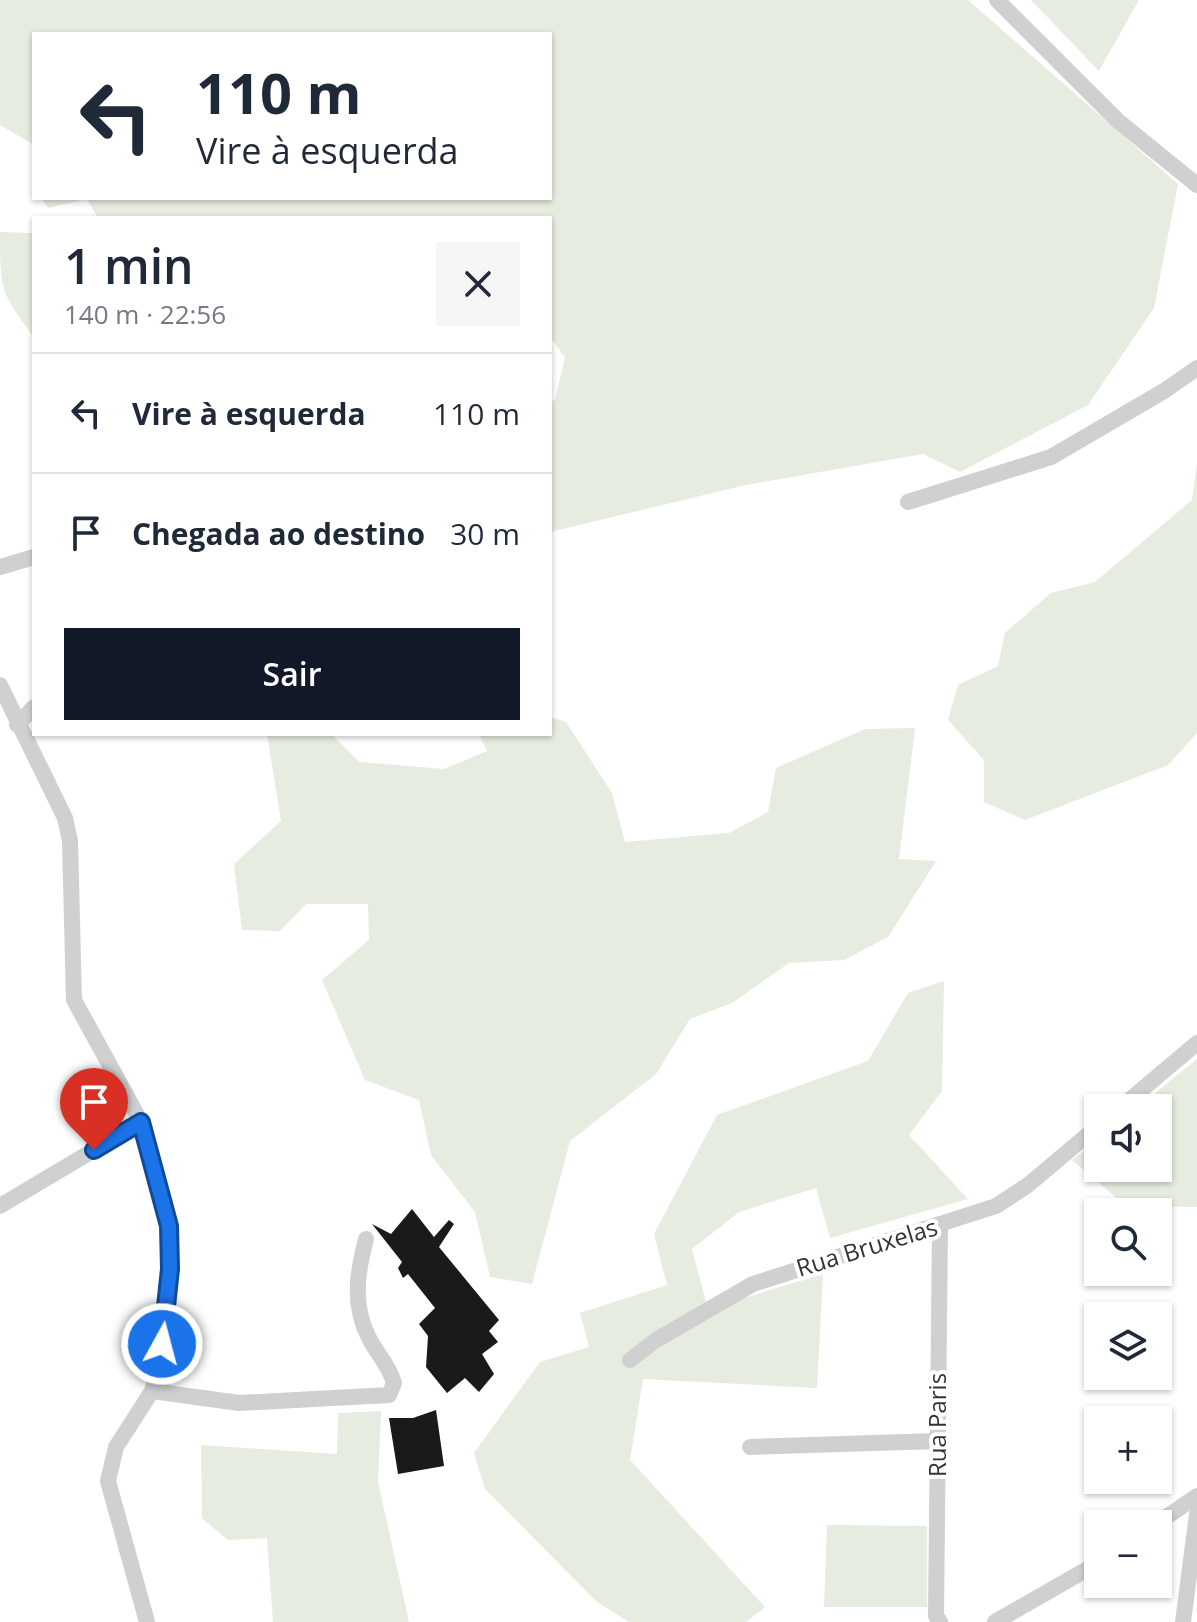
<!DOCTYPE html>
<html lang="pt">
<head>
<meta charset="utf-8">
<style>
  :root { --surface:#fff; --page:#f6f6f7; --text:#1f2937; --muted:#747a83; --line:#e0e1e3; --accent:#111827 }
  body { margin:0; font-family:"Open Sans",sans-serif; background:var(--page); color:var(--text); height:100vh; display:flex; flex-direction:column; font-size:30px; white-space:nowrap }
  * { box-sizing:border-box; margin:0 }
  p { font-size:26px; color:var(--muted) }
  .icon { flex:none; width:44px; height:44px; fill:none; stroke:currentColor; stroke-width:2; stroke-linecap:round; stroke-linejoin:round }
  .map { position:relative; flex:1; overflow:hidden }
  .side { position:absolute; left:32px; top:216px; width:520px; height:520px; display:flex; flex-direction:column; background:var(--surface); border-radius:0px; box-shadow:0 2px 6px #0004 }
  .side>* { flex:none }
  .hud { position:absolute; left:32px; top:32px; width:520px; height:168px; border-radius:0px; box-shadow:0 2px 6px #0004; background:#fff; color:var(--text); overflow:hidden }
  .tools { position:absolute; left:1084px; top:1094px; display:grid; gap:16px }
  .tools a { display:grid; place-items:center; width:88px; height:88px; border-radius:0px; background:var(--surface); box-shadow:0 2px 6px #0004; font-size:40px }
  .pin { position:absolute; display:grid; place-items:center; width:68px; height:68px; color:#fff; margin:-82px -34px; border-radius:50% 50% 50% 0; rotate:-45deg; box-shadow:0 0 8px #0007 }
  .pin .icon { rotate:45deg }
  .me { position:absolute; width:88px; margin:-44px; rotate:7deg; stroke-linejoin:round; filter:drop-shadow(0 0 6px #0008) }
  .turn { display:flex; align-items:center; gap:28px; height:168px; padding:0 32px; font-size:36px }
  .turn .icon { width:104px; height:104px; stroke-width:2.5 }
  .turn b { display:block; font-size:56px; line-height:68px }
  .round { display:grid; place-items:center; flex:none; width:84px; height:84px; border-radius:0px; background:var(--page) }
  .headline { display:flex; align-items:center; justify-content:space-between; height:136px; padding:0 32px }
  h1 { font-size:48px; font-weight:600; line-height:60px }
  .primary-button { display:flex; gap:16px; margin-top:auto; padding:16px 32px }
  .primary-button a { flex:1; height:92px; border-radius:0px; background:var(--accent); color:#fff; font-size:32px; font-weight:600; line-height:92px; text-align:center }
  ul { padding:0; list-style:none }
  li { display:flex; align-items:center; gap:24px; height:120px; padding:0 32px; border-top:2px solid var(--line) }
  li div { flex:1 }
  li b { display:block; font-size:30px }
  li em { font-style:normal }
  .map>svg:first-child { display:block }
  .green { fill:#e6ecdf }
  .building { fill:#1a1a1a }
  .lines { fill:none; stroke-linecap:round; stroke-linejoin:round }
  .minor { stroke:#d0d0d0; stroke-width:16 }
  .route-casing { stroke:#114b97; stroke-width:20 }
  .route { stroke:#1a73e8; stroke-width:14 }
  .labels { text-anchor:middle; stroke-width:8; stroke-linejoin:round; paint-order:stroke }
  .street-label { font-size:24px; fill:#333; stroke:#fff }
</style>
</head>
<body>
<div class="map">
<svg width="1197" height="1622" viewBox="0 0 1197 1622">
  <rect width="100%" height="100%" fill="#fff"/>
  <path class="green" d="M0,0h968l210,184 -24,124 -66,97 -128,67 -37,-18 -177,31 -196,47v-130l5,-2 10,-43 -15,-20v-119h-452l-11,-19 -39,9 -7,-10h509v-164h-516v111l-34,-20z
    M1031,0h108l-40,71z
    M0,232l34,1v104c-34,-45 -34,-48 -34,-105z
    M1197,464v269l-29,32 -143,55 -41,-18v-42l-36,-40 10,-35 40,-19 7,-33 46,-40 44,-11 97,-82z
    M550,717l16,5 46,71 13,49 104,-9 39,-21 8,-44 89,-39 50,-1 -16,131 37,2 -48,76 -44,23 -55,3 -57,40 -42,16 -34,55 -86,67 -38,143 -42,-7 -15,-65 -44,-57 -12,-55 -54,-20 -43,-100 47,-40 -1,-36h-62l-26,27 -38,-1 -8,-66 47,-43 -14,-87h64l28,28 85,7 43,-18 -8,-17h71z
    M944,981l-2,110 -33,44 59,64 -138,39 -14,-50 -77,24 -47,37 16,60 115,-35 -6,114 -174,-9 -13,81 135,147 -19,15h-117l-32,-20 -112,-113 -11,-36 66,-91 49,-15 -9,-34 87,-28 -13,-51 63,-119 151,-54 40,-68z
    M1197,1059v148l-71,-1 -54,-46 26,-20v28h60v-60h-21z
    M381,1411l-3,71 31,140h-136l-6,-84 -39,2 -26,-22 -1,-73 136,9 1,-41z
    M827,1525l100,1v81h-103z"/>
  <path class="building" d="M412,1209l22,28 15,-17 5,4 -15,23 60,73 -10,11 9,11 -16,12 12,20 -15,18 -14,-14 -18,15 -21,-26 2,-31 -9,-12 16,-16 -27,-34 -5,4 -5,-10 4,-6 -30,-38 19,10z
    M436,1410l8,56 -46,8 -9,-56h24z"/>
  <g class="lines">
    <path class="minor" d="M997,0l121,121 79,64
      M908,502l143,-45 113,-66 33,-23
      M0,567l34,-10
      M0,685l65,133 5,23 4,159 67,122 28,104 1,43 -12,101 -6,21 -36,56 -8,34 39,141
      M17,725l17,-18
      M1120,1108l77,-65
      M0,1206l141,-84
      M940,1226l-4,390 4,6
      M630,1360l26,-20 97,-56 243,-78 32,-21 70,-59
      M152,1391l87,12 150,-8 5,-12c-5,-18 -17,-29 -25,-45 -17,-33 -12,-65 -3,-99
      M750,1447l188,-6
      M1156,1524l41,-28
      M995,1622l103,-59
      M1183,1622l14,-108"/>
  </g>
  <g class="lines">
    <defs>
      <path id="route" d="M94,1150l47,-28 28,104 1,43 -8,75"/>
    </defs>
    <use href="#route" class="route-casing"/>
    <use href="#route" class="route"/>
  </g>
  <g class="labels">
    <g class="street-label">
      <text transform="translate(867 1248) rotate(-17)" y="8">Rua Bruxelas</text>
      <text transform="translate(938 1425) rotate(-90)" y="8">Rua Paris</text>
    </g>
  </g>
</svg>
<div class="tools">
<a><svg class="icon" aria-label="sound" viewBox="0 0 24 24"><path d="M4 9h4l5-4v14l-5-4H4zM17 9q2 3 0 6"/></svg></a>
<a><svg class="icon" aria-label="search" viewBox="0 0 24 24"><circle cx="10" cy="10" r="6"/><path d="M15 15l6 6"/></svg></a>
<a><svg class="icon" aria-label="layers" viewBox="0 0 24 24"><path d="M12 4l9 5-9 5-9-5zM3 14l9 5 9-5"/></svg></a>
<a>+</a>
<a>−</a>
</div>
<div class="pin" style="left:94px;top:1150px;background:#d93025"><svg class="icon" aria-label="arrive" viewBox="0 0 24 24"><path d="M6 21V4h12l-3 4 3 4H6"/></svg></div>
<svg class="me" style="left:162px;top:1344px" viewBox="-20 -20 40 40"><circle r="17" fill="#1a73e8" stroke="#fff" stroke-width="3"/><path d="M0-11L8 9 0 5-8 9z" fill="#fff"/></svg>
<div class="hud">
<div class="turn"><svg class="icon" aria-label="left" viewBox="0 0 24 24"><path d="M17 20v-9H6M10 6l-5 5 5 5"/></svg><div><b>110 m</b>Vire à esquerda</div></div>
</div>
<section class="side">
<div class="headline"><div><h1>1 min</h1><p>140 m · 22:56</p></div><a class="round"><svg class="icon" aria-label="close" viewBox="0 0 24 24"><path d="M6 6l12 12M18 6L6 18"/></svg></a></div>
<ul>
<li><svg class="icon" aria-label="left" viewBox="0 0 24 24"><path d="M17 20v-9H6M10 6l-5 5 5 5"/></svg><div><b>Vire à esquerda</b></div><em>110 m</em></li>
<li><svg class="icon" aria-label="arrive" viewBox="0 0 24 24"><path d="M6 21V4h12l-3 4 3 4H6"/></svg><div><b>Chegada ao destino</b></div><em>30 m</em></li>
</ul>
<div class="primary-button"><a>Sair</a></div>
</section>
</div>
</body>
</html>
